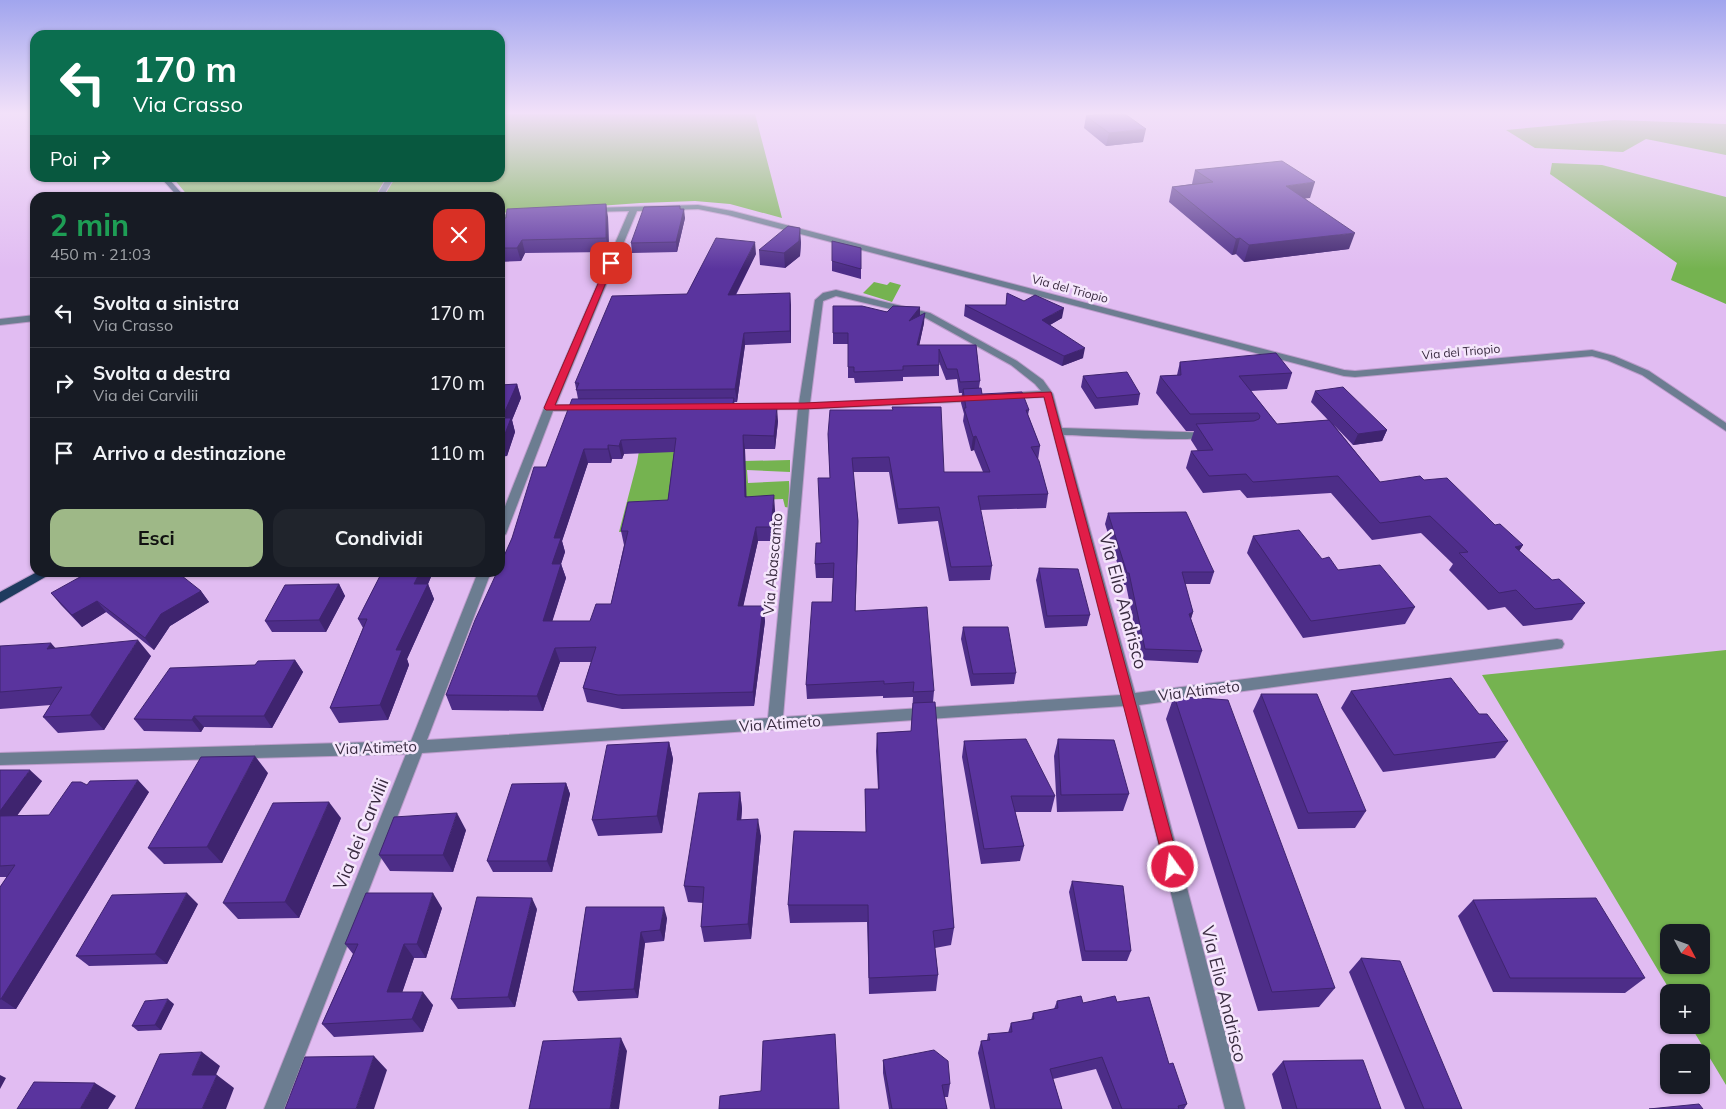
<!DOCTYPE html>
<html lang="it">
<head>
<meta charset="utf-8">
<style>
  :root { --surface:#171b24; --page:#20242c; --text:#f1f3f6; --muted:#9ea1a6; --line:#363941; --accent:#9eb887 }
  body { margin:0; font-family:Mulish,sans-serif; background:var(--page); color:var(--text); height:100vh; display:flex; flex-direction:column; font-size:19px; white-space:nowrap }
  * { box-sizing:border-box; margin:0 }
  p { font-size:16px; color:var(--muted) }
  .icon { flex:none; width:28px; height:28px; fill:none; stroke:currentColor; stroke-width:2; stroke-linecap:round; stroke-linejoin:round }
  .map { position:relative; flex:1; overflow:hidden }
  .panel { position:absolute; left:30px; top:192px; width:475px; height:385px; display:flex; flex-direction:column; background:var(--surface); border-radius:15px; box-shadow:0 1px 4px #0004 }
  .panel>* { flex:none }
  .guide { position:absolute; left:30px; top:30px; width:475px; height:152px; border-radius:15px; box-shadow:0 1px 4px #0004; background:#0b6e4f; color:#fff; overflow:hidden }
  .needle { width:32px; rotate:131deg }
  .fabs { position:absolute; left:1660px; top:924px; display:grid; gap:10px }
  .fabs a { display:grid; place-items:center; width:50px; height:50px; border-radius:10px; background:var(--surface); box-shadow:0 1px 4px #0004; font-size:25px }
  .pin { position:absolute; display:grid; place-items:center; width:42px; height:42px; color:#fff; margin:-21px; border-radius:10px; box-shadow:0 2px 8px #0006 }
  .me { position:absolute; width:55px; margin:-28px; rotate:346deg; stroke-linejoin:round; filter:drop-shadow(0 0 4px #0008) }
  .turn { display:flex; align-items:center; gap:18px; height:105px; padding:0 20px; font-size:22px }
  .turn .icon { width:65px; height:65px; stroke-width:2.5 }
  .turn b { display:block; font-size:35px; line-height:42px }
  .then { display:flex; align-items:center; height:48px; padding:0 20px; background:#0003; gap:10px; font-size:19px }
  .round { display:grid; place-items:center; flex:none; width:52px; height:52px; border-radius:15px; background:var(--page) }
  .summary { display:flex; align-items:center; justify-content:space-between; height:85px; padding:0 20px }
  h1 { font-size:30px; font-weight:700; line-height:38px; color:#1e9e55 }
  .action { display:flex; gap:10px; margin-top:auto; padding:10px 20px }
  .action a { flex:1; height:58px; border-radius:15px; background:var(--accent); color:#111; font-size:20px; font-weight:700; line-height:58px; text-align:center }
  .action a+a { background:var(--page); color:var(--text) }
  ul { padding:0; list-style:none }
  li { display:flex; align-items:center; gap:15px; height:70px; padding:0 20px; border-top:1px solid var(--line) }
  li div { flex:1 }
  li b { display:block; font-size:19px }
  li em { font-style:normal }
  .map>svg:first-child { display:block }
  .green { fill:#75b350; fill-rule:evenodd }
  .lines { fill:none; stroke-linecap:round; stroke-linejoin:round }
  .minor-casing { stroke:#bc9ccb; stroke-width:2 }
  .major-casing { stroke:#bc9ccb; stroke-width:2 }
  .minor { fill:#6c7d91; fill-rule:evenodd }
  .major { fill:#1f3b5f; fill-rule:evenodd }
  .wall { fill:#4d2d88; fill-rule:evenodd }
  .shaded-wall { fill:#3f246f }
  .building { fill:#5a349e; stroke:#3f246f; fill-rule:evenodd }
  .route { fill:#e11d48; stroke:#92132f }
  .labels { text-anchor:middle; stroke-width:5; stroke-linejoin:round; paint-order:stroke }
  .far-street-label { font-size:12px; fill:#3a2c41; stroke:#f5e6fc }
  .street-label { font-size:15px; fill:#3a2c41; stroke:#f5e6fc }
  .near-street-label { font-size:18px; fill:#3a2c41; stroke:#f5e6fc }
</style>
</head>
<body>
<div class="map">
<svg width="1726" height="1109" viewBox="0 0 1726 1109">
  <rect width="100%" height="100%" fill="#e1bcf2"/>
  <path class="green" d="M500,114h255l27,104 -52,-14 -35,-3 -55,2 -140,10v-15l-311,-1 -16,-19h327z
    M1615,120l111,4v31l-80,-16 -23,13 -88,-4 -29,-18z
    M1552,163l50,2 124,32v107l-55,-24 6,-17 -127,-89z
    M874,282l13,3 3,-3 11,3 -9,17 -29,-9z
    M645,414l59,48 86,-2v12l-43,-2 1,13 41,-2 1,27 -5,-1 -2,-8 -109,4 -47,29h-8l18,-69z
    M1726,650v435l-36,-60h11v-33h-30l-189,-317zM1669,932h32v33h-32z"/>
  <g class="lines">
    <defs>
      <path id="minor" d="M387,178h7l-12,20h-7z
        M698,205l34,6 612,159 11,1 237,-21 22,6 35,15 77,52v8l-84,-56 -35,-15 -15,-4 -237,21 -11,-1 -616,-161 -30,-6 -61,2 -81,194h30l5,3 -5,3h-33l-47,123 -6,4v-19l44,-111 85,-197 -39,1 -4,-2 4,-2z
        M522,213h3v4l-25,2v-4z
        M836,290l94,23 87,48 26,19 10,14 9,34 152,5 1,2c-9,9 -129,0 -151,0l71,258 422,-54 5,1 2,4 -2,4 -5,1 -418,56 106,404h-20l-101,-403 -702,47 -138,356h-20l142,-355 -406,11v-12l411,-12 67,-169h13l-64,168 341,-22 30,-309 -80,1 -5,-3 5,-3 81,-1 16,-103 8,-7zM836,296l88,21 87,48 24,19 6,7 -33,2 -5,3 5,3 36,-2 77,298 -338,22 26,-308 169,-8 5,-3 -5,-3 -168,8 13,-102z
        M35,315v6l-35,4v-6z"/>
      <path id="major" d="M161,178h7l18,20h-7z
        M37,572h17l-54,31v-11z"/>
    </defs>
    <use href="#minor" class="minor-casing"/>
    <use href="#major" class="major-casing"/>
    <use href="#minor" class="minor"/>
    <use href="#major" class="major"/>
  </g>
  <path class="wall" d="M1086,116l57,26 -37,4 -22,-18z
    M1195,170l115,28h-5l44,51 -105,13 -8,-8 -4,1 -63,-53 3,-15 20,-3z
    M680,209l5,9 -8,34 -45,1 -1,-10z
    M608,217l1,35 -84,1 -4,8 -21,1v-44z
    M832,241l29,7v31l-29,-8z
    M801,242l-1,14 -15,12 -25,-3 -1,-15z
    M756,254l-20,41 55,10v38l-46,2 -8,57h-3l1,6 43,13 -3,28h-30l1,47 29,14 -3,31h-14l-15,65h20l2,15 -11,85 -132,3 -35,-7 -4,-14 8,-26h-31l-17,49 -91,-1 -6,-15 66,-157 66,-139 -3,-16 112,-89zM674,452l-6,48 -47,31 3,14 -13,59 -21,17h-38l14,-43 -5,-14 4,-12 -3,-11 26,-78h23l1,-4h10l2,-5z
    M965,305h41l56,13 -12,7 33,33 -21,8 -98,-50z
    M833,306l87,9 4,8 -5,22h57l4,36 -1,7 3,6 47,16 -1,5 12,31 -2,14 10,34 -2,14 -66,2 12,56 -2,14 -41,1 -11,-60 -40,3 -9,-52h-36l5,49 -3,90 79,80 -1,11 21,226 -3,17 -16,3 3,27 -2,16 -67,3 -2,-72 -77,1 -2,-18 78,-73 -1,-43h13l-2,-38 1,-18 34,-2 2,-34 -30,1v-2l-76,3 -1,-14 26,-83 1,-24h-17l-1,-14 6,-21 9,-65 -2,-44 116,38h39l-9,-22 -3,1 -8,-30 1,-7 -3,-11 1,-10h-3l-2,-14 -11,1 -7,-18v14l-36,1v4l-48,2 -1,-5h-6v-34h-15z
    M1180,362l112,11 -5,16 -36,2 26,33 51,-4 -17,-18 4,-11 72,39 -5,11 -29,4 -19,-20 46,57 44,-2 71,45 28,20 -4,6 33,29 33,23 -13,17 -49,6 -18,-19 -17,3 -39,-40 4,-6 -32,-31 -49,7 -41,-47 -84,5 -7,-8 -37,3 -17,-25 5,-17h7l-7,-11 3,-9h-8l-30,-38 4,-17 17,-1z
    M1083,376l57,18 -2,11 -43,4 -14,-22z
    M517,384l4,14 -9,22 3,12 -8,24 -7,1v-72z
    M1108,513l106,59 -4,12h-25l8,28 -2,7 11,32 -4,12 -57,-3 -15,-75h-2l-19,-61z
    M1253,536l69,23 16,11 77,37 -10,17 -102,14 -56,-85z
    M1039,568l51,47 -3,11 -42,2 -9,-48z
    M382,572h51l-5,12 6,15 -27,60 2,6 -21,55 -49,3 -9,-15 33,-80 -5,-9z
    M339,584l6,12 -19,36h-54l-7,-11z
    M201,591l8,11 -39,24 -16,24 -48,-38 -24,15 -21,-22 -10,-12z
    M963,627l53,46 -2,11 -43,2 -10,-47z
    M0,646l55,2 96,8 -47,74 -46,3 -15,-16 8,-12 -51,4z
    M295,660l8,12 -31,56 -68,-1 -3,5 -57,-1 -10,-12 121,-54z
    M1351,691l128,23 29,27 -13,17 -112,14 -42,-64z
    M1261,694l105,117 -11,17 -57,1 -45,-118z
    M1174,696l161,292 -16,19 -61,4 -92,-292z
    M1058,739l71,55 -6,17 -66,1 -3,-56z
    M964,741l91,55 -4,16h-36l9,34 -4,15 -39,3 -19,-107z
    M669,742l4,17 -11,74 -64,3 -6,-16z
    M0,770l42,11 -25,34h32l38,-30 62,7 -133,217h-16v-122l7,-10h-7z
    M268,773l-46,90 -58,1 -16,-16z
    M566,783l4,11 -18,78h-59l-6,-11z
    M740,792l2,17 -1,11 20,16 -10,103 -47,3 -3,-15 2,-24 -15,-1 -4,-16z
    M341,818l-42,100 -61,1 -15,-16z
    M466,830l-13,42 -63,-1 -11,-16z
    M1072,881l59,70 -4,10h-45l-13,-69z
    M1473,900l172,78 -20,15 -132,-1 -35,-76z
    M198,904l-31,60 -78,2 -13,-10z
    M586,907l81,11 -3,23 -19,2 -7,55 -60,3 -5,-9z
    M442,908l-16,50h-12l-12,34 31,13 -10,27 -89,5 -12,-13 31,-70 -8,-10z
    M537,909l-22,98 -57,2 -7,-10z
    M1361,958l101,151h-57l-56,-137z
    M1057,1001l26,2 34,-1 52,62 18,40 -3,5h-72l-16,-40 -43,10 9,30h-72l-12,-56 3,-12 6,-1 1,-6 20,-1 3,-10 20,-3 2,-7 21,-4z
    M174,1004l-13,26 -23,1 -6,-5z
    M883,1060l67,24 -2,13h-4l3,12h-58l-6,-36z
    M1283,1061l98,48h-99l-10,-35z"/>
  <path class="shaded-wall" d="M1146,129l-3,13 -37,4 3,-13z
    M1315,182l-5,16 -28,3 4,-15z
    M606,204l2,13 1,35 -3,-14z
    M684,209l1,9 -8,34 -1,-10z
    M800,228l1,14 -1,14 -15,12 -1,-15z
    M1355,233l-6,16 -105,13 5,-17z
    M1240,238l-4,16 -4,1 4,-16z
    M522,240l3,13 -4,8 -4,-13z
    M755,242l1,12 -27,53 -1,-12z
    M790,293l1,12v38l-1,-12z
    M920,307v11l-11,3z
    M1064,308l-2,10 -21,12 1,-10z
    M925,313l-1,10 -7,33v-11z
    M744,333l1,12 -8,57 -2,-13z
    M1085,348l-2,10 -21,8 2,-10z
    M517,384l4,14 -9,22 3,12 -8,24 -5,-14v-24z
    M734,398l1,13 -3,-3z
    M777,407l1,14 -3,28 -1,-13z
    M1387,430l-5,11 -29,4 5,-11z
    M743,435l2,14 2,62 -2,-14z
    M976,436l-2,14 -3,1 2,-14z
    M621,440l3,14 -2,5 -3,-13z
    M608,445l4,14 -1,4 -3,-14z
    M584,449l4,14 -26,78 3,11 -9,27 -4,-15 2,-26z
    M774,495l1,15 -3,31 -1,-14z
    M858,521v15l-3,89v-14z
    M756,527l2,14 -18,80 -2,-15z
    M1523,545l-11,17 3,-15z
    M561,564l5,14 -18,57 -5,-14z
    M420,572h13l-5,12 6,15 -27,60 2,6 -21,55 -8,-15 34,-121z
    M339,584l6,12 -19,36 -7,-12z
    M201,591l8,11 -39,24 -16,24 -9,-12 16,-24z
    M97,601l9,11 -24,15 -10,-12z
    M763,606l2,15 -11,85 -1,-14z
    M1193,612l-4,12v-10z
    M138,640l13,16 -47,74 -14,-15z
    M51,643l14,16 -18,-10z
    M555,648l5,14 -17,49 -6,-15z
    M295,660l8,12 -31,56 -8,-12z
    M194,716l10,11 -3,5 -9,-12z
    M669,742l4,17 -11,74 -5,-17z
    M255,756l13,17 -46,90 -15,-16z
    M30,770l12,11 -33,46 -9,-8v-8z
    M138,780l11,12 -133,217 -15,-10z
    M566,783l4,11 -18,78 -5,-11z
    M740,792l2,17 -2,28 -3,-17z
    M329,802l12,16 -42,100 -14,-16z
    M457,813l9,17 -13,42 -10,-17z
    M758,819l3,17 -10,103 -3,-15z
    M187,893l11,11 -31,60 -12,-10z
    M433,893l9,15 -16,50 -9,-14z
    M532,898l5,11 -22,98 -7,-10z
    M664,907l3,11 -3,23 -4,-11z
    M641,932l4,11 -7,55 -4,-9z
    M404,944l10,14 -16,47 -11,-13z
    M423,992l10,13 -10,27 -11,-13z
    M168,999l6,5 -13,26 -6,-5z
    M621,1038l6,13 -8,58h-9z
    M202,1052l18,14 -10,22 -18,-13z
    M374,1056l13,14 -13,39h-18z
    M0,1075l6,3 -6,11z
    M217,1075l17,13 -8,21h-24z
    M95,1083l21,13 -8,13h-28z"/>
  <path class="building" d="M1100,114h25l21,15 -37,4 -23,-17z
    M1282,161l33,21 -29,4 69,47 -106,12 -9,-7 -4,1 -64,-52 41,-5 -18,-12z
    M606,204v34l-84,2 -5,8h-17v-30h6l1,-9z
    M680,206v3h4l-8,33 -45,1 13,-36z
    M788,226l12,2 -1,13 -15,12 -25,-3z
    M716,238l39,4 -27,53 62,-2v38l-46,2 -9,56 -159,1 3,-7h-4l37,-87 75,-2z
    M832,241l29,7v21l-29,-8z
    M1007,293l17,8 11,-6 29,13 -22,12 43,28 -21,8 -99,-51h41z
    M833,306h29l25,6 6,-6 27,1 -11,14 16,-8 -8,32h59l4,36 -20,1 -3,-13h-10l-8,-20v16l-36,1v4l-49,2v-5h-6v-34h-15z
    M1276,353l16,20 -53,3 38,48 52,-4 51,62 40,-6 4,4 23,-2 48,47 5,-1 23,21 -8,2 37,33 7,-1 26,24 -50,6 -19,-19 -17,3 -40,-40 9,-1 -38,-36 -50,7 -42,-47 -85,6 -7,-8 -37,2 -18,-25 22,-1 -17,-26 58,-3 5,-2 1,-3 -2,-3 -68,1 -30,-38 21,-1 -1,-13z
    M1127,372l13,22 -43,4 -14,-22z
    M517,384l-15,34h9l-9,24h-2v-57z
    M1343,387l44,43 -29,4 -43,-43z
    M981,388l1,6 40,-2 7,18h-3l14,36 -9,1 8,14 9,33 -70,2 14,70 -41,1 -12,-60 -41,2 -9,-52 -37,1 6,63 -3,90 72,-4 7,84 -21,1 1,-10 -30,2v-3l-78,4 6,-83h20l2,-39 -19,1 1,-21h5l-3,-65h12l-2,-44 2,-24h63l-1,-3h49l3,65h46l-14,-36 -3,1 -9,-29h2l-3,-19z
    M734,398l-2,10 45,-1 -3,29 -31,-1 2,62 29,-2 -3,32h-15l-18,79h25l-10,86 -135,3 -35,-7 13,-41 -41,1 -18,48 -91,-1 29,-75 22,-48h3v-7l12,-27 22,-71h12l26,-68zM676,438l-8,62 -40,2 -7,29h7l-17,73h-15l-6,17h-47l18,-57h-9l9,-26h-7l30,-89h24v-4l11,1 2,-6z
    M1186,512l28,60h-32l11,40 -4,2 13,37 -57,-2 -16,-76h-2l-19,-60z
    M1299,530l23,29 7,-2 9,13 42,-5 35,42 -104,14 -58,-85z
    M1039,568l39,1 12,46 -43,1z
    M89,572h80l4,3 4,-3 24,19 -40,23 -16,24 -48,-37 -25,14 -21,-22z
    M382,572h38l-6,12h14l-32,66h6l-22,55 -50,3 37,-89h-9z
    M339,584l-20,36 -54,1 20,-36z
    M963,627h45l8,46 -43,1z
    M138,640l-48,75 -47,2 19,-30 -62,5v-46l51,-3 -4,6z
    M295,660l-31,56h-70l-2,4 -58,-1 36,-51 85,-3 3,-4z
    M1451,678l28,36h8l21,27 -114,14 -43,-64z
    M1261,694h56l49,117 -58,2z
    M1174,696l54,4 107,288 -63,4z
    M935,702l19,226 -21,3 5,44 -69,3 -1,-73h-80l6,-74 72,1 -1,-43h14l-2,-56 34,-2 2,-28z
    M1026,739l29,57h-44l13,50 -40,3 -20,-108z
    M1058,739l56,1 15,54 -68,1z
    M669,742l-12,74 -65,4 15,-75z
    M255,756l-48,91 -59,1 53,-91z
    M0,770h30l-30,41z
    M138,780l-137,219h-1v-112l15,-22 -15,1v-50l49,-1 23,-33h9l6,3 3,-4z
    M566,783l-19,78h-60l25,-77z
    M740,792l-3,28 21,-1 -10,105 -47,3 3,-40 -20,-1 15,-93z
    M329,802l-44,100 -62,1 50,-100z
    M457,813l-14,42h-64l15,-38z
    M1072,881l51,5 8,65h-46z
    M187,893l-32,61 -79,2 36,-61z
    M366,893h67l-16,51h-13l-17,48h36l-11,27 -90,5 36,-80h-13z
    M477,897l55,1 -24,99 -57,2z
    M1596,898l49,80h-135l-37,-78z
    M586,907h78l-4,23 -19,2 -7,57 -61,3z
    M1361,958l39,3 62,148h-38z
    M1081,996l2,7 32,-7 2,6 32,-5 20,67 4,-1 14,41 -9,2 1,3h-57l-20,-52 -52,12 12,40h-67l-14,-68 9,-1 -2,-6 24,-2 -1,-9 23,-4 -1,-6 25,-5 -1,-7z
    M168,999l-13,26 -23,1 13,-25z
    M835,1034l4,75h-120l1,-13 41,-5 2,-50z
    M621,1038l-11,71h-81l14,-68z
    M934,1050l14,11 2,23 -8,1 5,24h-55l-9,-49z
    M202,1052l-10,23h25l-15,34h-67l25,-55z
    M374,1056l-18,53h-71l20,-52z
    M1363,1060l18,49h-84l-14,-48z
    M34,1082l61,1 -15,26h-63z
    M1699,1104l4,5h-54z"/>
  <linearGradient id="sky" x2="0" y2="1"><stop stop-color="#a1a5ee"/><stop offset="0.42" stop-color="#f2e1f9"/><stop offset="1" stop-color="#f2e1f9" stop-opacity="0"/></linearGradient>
  <rect width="1726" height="269" fill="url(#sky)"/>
  <path class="route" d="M611,260l3,3 -59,142 249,-2 247,-11 129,475 -2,5 -5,2 -6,-2 -2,-5 -121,-470 -240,12 -258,1 -2,-2 63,-145z"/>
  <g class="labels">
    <g class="far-street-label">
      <text transform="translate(1070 289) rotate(15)" y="4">Via del Triopio</text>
      <text transform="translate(1461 352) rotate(-5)" y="4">Via del Triopio</text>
    </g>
    <g class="street-label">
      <text transform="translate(773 564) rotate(-85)" y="5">Via Abascanto</text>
      <text transform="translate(1199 691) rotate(-7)" y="5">Via Atimeto</text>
      <text transform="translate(780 724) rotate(-4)" y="5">Via Atimeto</text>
      <text transform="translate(376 748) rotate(-2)" y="5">Via Atimeto</text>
    </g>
    <g class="near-street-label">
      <text transform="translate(1123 601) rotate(75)" y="6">Via Elio Andrisco</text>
      <text transform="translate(361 834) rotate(-68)" y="6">Via dei Carvilii</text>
      <text transform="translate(1224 994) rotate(76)" y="6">Via Elio Andrisco</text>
    </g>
  </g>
</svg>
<div class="fabs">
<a><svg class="needle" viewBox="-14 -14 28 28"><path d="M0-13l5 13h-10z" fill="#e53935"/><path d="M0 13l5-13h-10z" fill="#9ea1a6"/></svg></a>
<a>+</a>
<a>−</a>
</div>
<div class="pin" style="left:611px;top:263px;background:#d93025"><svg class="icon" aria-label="arrive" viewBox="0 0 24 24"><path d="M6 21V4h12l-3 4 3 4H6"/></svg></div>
<svg class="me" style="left:1173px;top:867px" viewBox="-20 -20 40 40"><circle r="17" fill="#e11d48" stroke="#fff" stroke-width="3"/><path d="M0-11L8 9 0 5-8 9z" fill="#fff"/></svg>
<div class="guide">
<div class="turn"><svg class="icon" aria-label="left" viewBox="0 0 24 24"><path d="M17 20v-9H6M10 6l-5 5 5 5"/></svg><div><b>170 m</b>Via Crasso</div></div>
<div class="then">Poi<svg class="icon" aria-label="right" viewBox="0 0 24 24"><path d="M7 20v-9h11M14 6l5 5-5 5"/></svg></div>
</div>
<section class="panel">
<div class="summary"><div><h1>2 min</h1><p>450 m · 21:03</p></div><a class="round" style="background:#d93025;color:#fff"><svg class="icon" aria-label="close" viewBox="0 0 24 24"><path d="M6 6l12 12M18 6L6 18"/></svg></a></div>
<ul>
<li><svg class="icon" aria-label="left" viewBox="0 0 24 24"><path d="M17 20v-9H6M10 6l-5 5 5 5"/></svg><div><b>Svolta a sinistra</b><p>Via Crasso</p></div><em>170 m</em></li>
<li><svg class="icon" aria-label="right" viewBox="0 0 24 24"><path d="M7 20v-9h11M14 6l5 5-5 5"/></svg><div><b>Svolta a destra</b><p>Via dei Carvilii</p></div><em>170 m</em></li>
<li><svg class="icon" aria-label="arrive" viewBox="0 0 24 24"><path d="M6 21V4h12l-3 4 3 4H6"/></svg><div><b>Arrivo a destinazione</b></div><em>110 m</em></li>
</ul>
<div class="action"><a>Esci</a><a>Condividi</a></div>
</section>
</div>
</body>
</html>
